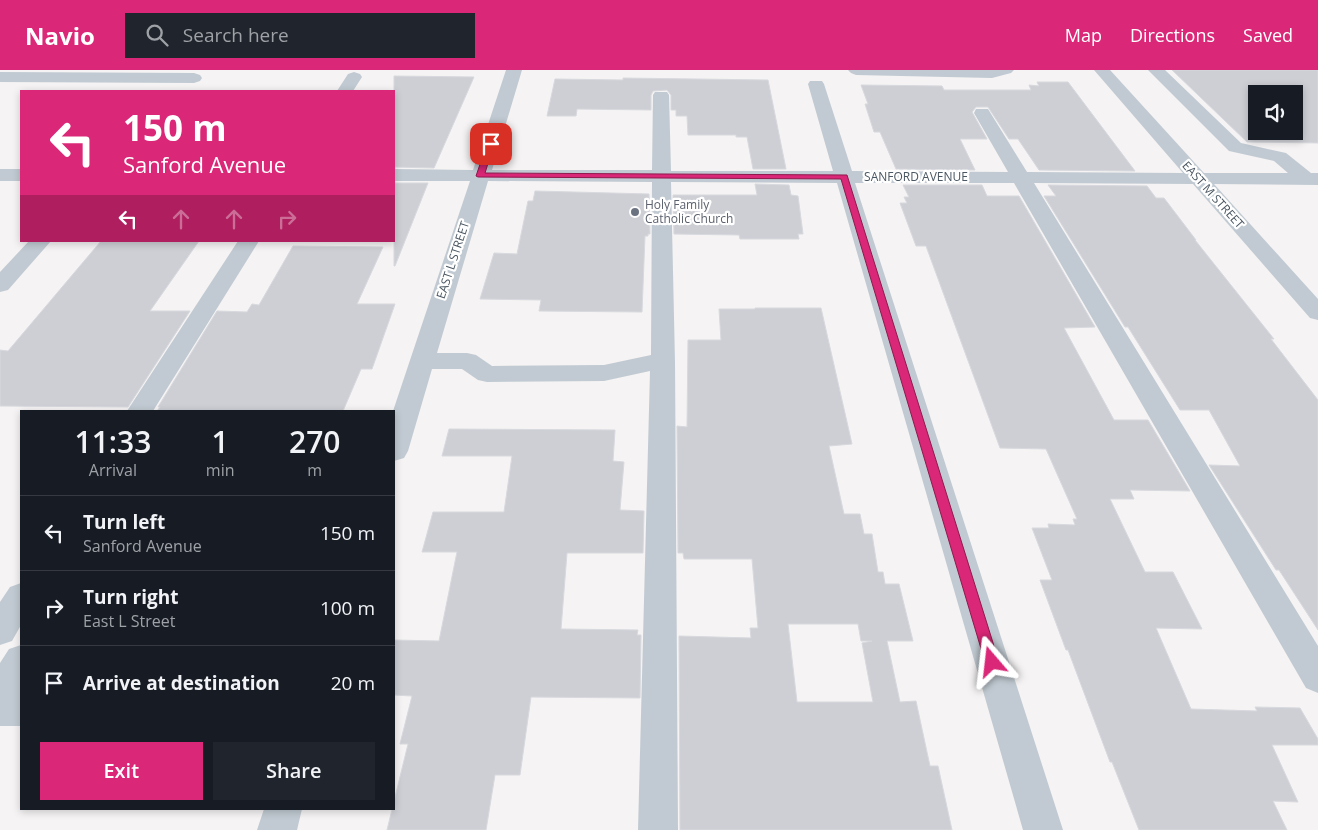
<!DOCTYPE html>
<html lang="en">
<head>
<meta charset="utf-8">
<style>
  :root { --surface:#171b24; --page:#20242c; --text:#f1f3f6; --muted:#9ea1a6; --line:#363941; --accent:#db2777 }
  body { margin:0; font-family:"Open Sans",sans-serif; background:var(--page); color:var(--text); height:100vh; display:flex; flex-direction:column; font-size:19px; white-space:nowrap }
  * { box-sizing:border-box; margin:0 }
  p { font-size:16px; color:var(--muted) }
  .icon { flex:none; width:28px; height:28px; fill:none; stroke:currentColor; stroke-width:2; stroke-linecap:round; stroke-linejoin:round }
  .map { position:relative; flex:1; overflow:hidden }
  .side { position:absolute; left:20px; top:340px; width:375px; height:400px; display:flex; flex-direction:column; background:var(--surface); border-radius:0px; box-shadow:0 2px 8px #0003 }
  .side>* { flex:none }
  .guide { position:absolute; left:20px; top:20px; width:375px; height:152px; border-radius:0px; box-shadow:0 2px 8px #0003; background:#db2777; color:#fff; overflow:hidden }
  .tools { position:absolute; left:1248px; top:15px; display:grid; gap:10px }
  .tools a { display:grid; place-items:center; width:55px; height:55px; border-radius:0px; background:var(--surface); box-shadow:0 2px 8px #0003; font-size:25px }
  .pin { position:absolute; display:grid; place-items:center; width:42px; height:42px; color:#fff; margin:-21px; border-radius:10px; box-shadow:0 2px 8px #0006 }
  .me { position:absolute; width:55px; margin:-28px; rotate:343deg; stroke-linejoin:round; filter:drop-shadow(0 0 4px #0008) }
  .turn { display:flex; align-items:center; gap:18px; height:105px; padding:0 20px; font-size:22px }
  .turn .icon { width:65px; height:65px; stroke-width:2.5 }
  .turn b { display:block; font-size:35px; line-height:42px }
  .lanes { display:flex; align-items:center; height:48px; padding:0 20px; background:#0003; justify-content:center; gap:25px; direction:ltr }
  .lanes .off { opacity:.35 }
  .eta { display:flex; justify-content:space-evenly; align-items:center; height:85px; text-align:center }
  .eta b { font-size:30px; font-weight:600; line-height:35px }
  .cta { display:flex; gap:10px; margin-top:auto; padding:10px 20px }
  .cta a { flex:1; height:58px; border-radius:0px; background:var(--accent); color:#fff; font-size:20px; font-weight:600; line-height:58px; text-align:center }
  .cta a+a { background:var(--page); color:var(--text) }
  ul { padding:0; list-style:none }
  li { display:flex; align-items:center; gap:15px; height:75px; padding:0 20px; border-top:1px solid var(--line) }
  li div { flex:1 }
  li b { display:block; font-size:19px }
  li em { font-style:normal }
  header { display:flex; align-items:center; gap:30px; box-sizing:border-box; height:70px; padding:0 25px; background:var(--accent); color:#fff }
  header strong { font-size:24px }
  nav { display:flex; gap:28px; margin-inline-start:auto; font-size:18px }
  .search { width:350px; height:45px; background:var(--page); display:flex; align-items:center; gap:12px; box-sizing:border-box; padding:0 18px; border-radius:0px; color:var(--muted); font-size:19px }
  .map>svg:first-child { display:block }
  .building { fill:#cdcfd5; stroke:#d7d9de; fill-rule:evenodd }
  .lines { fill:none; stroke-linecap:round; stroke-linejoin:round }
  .minor { fill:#c1cad2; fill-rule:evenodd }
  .route { fill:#db2777; stroke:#8e194d }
  .worship-dot { fill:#6b7280; stroke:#fff; stroke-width:2 }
  .labels { text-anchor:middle; stroke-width:4.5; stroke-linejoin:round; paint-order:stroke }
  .far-street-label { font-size:12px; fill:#4a5661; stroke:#fff }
  .far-worship-label { font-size:12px; fill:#5b616d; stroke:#fff; text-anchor:start }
</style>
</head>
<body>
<header>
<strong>Navio</strong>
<div class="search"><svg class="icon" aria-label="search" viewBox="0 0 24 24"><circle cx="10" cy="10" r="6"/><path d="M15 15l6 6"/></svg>Search here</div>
<nav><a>Map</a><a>Directions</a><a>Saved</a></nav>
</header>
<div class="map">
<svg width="1318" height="760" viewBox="0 0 1318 760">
  <rect width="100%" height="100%" fill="#f5f3f3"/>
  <path class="building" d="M1172,0h146v73l-71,-1zM1256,24h38v37h-38z
    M394,6l80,1 -40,91 -40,-1z
    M623,8l145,2 18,89h-33l-6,-32h-11v-2h-48l-1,-19h-11v-6h-5v-15l-4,-5 -14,1 -2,4v15l-74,-1 -1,7h-29l8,-37 68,1z
    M1037,12h31l67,89 -96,-1 -21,-31h-9l-21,-32h-12l-4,5 15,27h-27l15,31 -79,-1 -16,-37h-6l-9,-28h3l-7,-19 81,1 2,4h87l-2,-5 10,1z
    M394,113h34l-33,83h-1z
    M755,114l34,1 2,10 7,1 5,38h-5l1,5h-59l-1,-4 -65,-1 -1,-39h84z
    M903,115h79l5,11h32l76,131 -31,1 50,92h34l42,71 -60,-1 4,9h-24l35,73h28l29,57 -46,-1 35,81 66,2 -2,-4 45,1 18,31v6h-46l26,57 -25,-1 14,29h-148l-27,-68h-2l-42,-112h-2l-26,-70h12l-20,-52h17l-1,-4 27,1 -2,-6h4l-31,-70 -46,-1 -74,-202h-10l-16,-43h7l-3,-6h5z
    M1048,115l99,1 9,12h8l32,42h-1l79,99h-3l47,61v230l-39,-60h-3l-67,-105 31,1 -31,-56h-29l-52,-83h-3l-81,-131h12z
    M535,121l114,3 1,40h-2v2h-3l-3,76 -103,-1 2,-11 -61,-1 14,-46 23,1 11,-53h5z
    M101,171h98l-49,70h40l-62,96 -128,-1v-56l8,1z
    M293,176l90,1 -26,57h38l-23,65h-11l-18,42h-186l3,-4h-2l59,-96 30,1 5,-8 7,1z
    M755,238h66l31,136 -23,2 15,68h16l4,20h8l6,38h5l2,12h14l14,57h-26l13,61 16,-1 14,65h8l14,64h-272l-1,-194 72,2 -1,-10h8l-6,-69h-68l-1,-6h-5l-1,-127 10,1 1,-87h33l-2,-31h36zM788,554h70l3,17h11l-10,2 11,59h-76z
    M449,359l166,1 -2,31 11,1 -4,48 24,1 -1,42h-76l-6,76 77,1 -1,5h4l-1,63 -109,-1 -11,78h-25l-9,55h-99l21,-86h-8l12,-48 -18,-1v-55l45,1 18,-89h-35l11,-40h71l8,-56h-70z"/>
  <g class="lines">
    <path class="minor" d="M506,0h16l-30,100h160l1,-75 2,-3h12l2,3 2,76h162l-25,-87 2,-3h12l2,3 28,87 156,1 -34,-59 2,-4h12l39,63 156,1 -89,-103h16l94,103h84l-14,-12 -45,-10 -81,-81h17l76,73 45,10 25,20h7v12l-104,-1 104,115v21l-8,-2 -117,-134 -159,-1 284,463v47l-12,-5 -292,-505h-159l208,647h-40l-186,-647 -166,-1 4,180 3,468h-40l12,-459 -46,10 -117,1 -9,-2 -16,-11h-30l-24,82 -4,7 -10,3 -1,-50 77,-230h-76v-12l79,1zM488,111l164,1 -1,173 -47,10 -112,1 -16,-11 -9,-2h-30z
      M848,0h166l-3,3 -19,5 -136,-3 -5,-2z
      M0,2l194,1 6,2 2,3 -2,3 -6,2 -194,-1z
      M354,2l6,2 2,3 -9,14h-16l11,-17z
      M0,99h21v12h-21z
      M29,171h22l-43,49 -8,2v-20z
      M238,171h21l-106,170h-26z
      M21,513v42l-9,16 -12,4v-43l10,-15z
      M21,575v81h-21v-63l9,-14z
      M264,739h38l-5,21h-40z"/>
  </g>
  <path class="route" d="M491,72l3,2 -9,29 362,2 152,487 -2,4 -5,2 -5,-2 -2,-4 -144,-483 -363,-2 -2,-1 11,-32z"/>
  <circle class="worship-dot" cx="635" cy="142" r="5"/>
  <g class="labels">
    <g class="far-street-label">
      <text x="916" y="111">SANFORD AVENUE</text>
      <text transform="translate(1213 125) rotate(48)" y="4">EAST M STREET</text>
      <text transform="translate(453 190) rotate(-72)" y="4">EAST L STREET</text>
    </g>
    <g class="far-worship-label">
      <text x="645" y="139">Holy Family<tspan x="645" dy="14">Catholic Church</tspan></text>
    </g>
  </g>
</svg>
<div class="tools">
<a><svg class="icon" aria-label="sound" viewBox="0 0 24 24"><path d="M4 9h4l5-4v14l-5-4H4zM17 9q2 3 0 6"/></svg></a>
</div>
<div class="pin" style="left:491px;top:74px;background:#d93025"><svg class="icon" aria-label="arrive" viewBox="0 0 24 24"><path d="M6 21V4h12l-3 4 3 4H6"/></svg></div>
<svg class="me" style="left:992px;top:592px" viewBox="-20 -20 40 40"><path d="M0-17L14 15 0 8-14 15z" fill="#db2777" stroke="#fff" stroke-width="4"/></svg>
<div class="guide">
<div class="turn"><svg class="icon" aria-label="left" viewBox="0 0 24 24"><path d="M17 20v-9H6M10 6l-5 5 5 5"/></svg><div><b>150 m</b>Sanford Avenue</div></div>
<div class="lanes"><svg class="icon" aria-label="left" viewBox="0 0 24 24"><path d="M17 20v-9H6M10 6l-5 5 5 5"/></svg><svg class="icon off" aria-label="ahead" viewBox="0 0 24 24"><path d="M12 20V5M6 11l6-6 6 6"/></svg><svg class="icon off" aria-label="ahead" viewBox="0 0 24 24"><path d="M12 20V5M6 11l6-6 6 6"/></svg><svg class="icon off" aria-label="right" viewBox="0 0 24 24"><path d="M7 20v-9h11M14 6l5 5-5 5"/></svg></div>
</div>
<section class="side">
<div class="eta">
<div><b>11:33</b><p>Arrival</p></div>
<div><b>1</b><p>min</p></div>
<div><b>270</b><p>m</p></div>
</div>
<ul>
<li><svg class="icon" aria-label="left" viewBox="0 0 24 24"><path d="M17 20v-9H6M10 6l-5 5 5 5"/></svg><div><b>Turn left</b><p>Sanford Avenue</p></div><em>150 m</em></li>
<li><svg class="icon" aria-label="right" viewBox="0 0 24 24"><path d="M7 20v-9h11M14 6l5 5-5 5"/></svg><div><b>Turn right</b><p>East L Street</p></div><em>100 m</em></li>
<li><svg class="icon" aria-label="arrive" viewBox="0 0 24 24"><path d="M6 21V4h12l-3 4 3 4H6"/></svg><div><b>Arrive at destination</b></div><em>20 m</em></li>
</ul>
<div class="cta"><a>Exit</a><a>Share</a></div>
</section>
</div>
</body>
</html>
